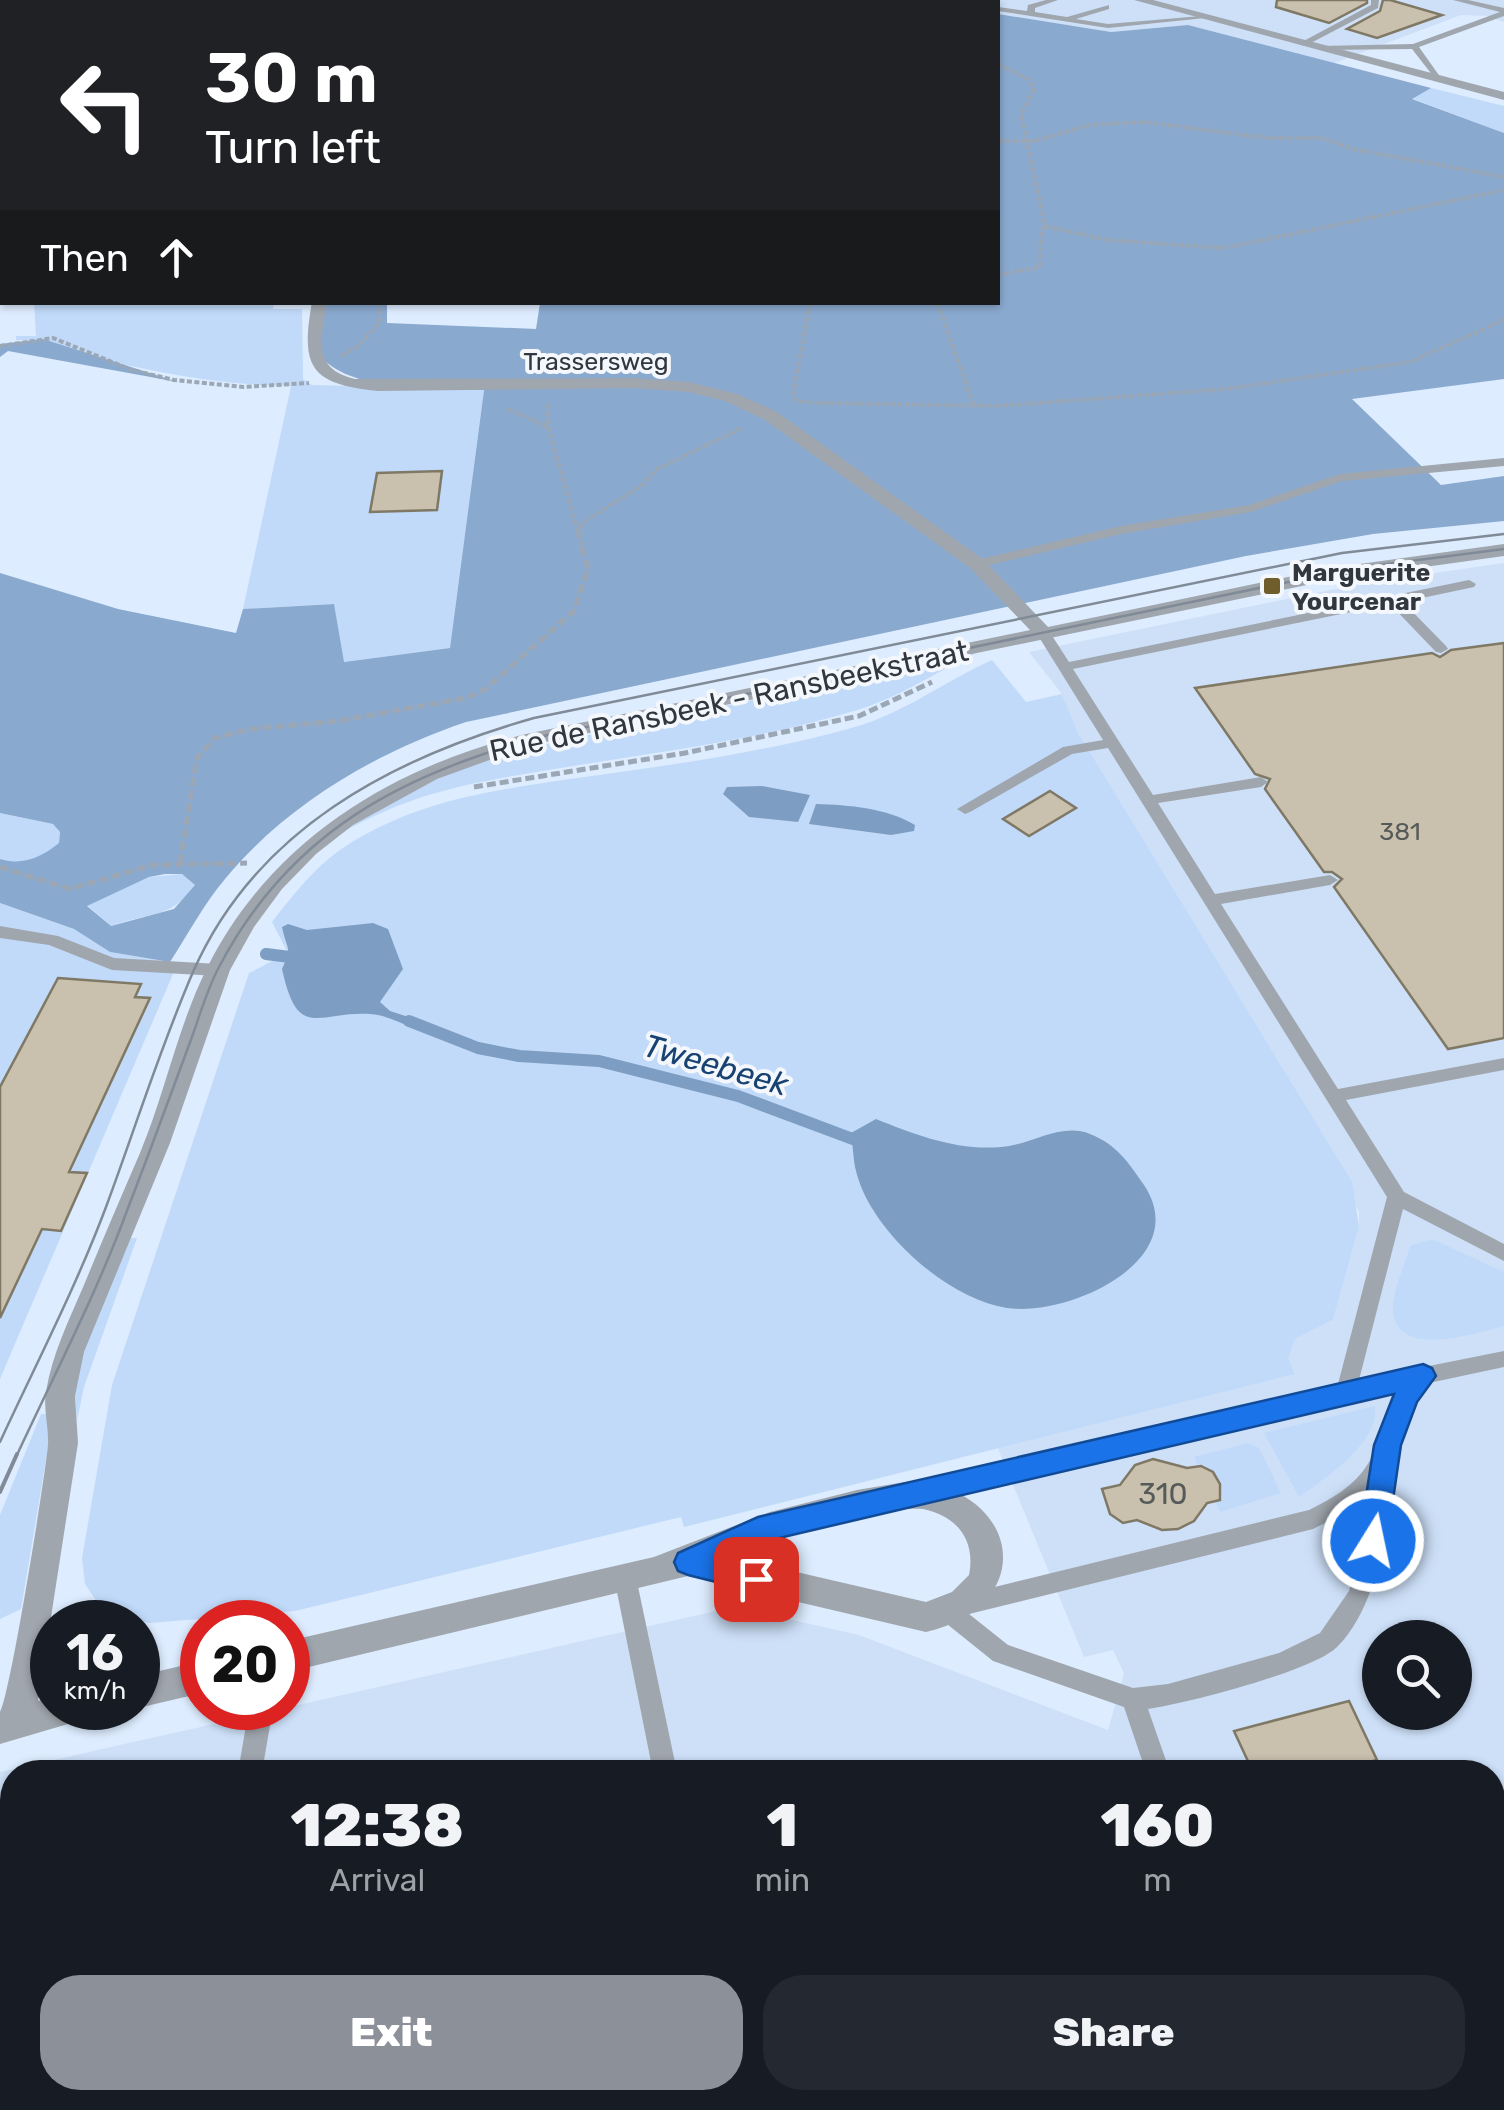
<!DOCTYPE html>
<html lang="en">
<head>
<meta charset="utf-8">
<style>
  :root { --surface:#171b24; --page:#242831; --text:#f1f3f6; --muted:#9ea1a6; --accent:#8c9099 }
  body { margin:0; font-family:Rubik,sans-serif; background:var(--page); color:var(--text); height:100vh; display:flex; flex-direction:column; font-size:38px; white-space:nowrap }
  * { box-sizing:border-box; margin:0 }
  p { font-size:32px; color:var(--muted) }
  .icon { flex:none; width:55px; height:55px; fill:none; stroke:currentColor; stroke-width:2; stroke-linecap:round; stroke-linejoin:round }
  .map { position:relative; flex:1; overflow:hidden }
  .sheet { position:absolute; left:0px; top:1760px; width:1505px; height:350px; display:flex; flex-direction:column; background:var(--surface); border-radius:40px 40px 0 0; box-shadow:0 2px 8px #0004 }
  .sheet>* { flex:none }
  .top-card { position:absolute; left:0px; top:0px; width:1000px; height:305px; box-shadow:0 2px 8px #0004; background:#202124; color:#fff; overflow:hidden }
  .fabs { position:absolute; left:1362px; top:1620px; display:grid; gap:20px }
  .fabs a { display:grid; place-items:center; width:110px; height:110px; border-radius:50%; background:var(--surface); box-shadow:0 2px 8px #0004; font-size:50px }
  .speed { position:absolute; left:30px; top:1600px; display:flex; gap:20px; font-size:50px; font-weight:700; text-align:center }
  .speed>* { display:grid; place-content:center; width:130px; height:130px; border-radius:50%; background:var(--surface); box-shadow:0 2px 8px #0004; line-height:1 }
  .speed small { font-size:25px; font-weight:400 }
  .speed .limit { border:15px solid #d22; background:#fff; color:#111 }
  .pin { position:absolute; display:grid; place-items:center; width:85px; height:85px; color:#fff; margin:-42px; border-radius:20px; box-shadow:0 5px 15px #0006 }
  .me { position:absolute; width:110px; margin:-55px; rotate:10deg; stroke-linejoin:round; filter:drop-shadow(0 0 8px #0008) }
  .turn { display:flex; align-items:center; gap:35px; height:210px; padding:0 40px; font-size:45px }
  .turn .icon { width:130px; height:130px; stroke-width:2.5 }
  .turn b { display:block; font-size:70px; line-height:85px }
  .then { display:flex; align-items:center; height:95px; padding:0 40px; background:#0003; gap:20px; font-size:38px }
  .eta { display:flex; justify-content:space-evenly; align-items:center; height:170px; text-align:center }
  .eta b { font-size:60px; font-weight:800; line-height:70px }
  .cta { display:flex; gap:20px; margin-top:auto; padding:20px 40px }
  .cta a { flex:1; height:115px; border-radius:40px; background:var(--accent); color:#fff; font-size:40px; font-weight:800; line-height:115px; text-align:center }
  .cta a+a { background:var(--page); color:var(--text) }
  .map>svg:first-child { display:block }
  .built { fill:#cde0f8; fill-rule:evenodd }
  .green { fill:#c1daf9 }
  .forest { fill:#8aa9cf; fill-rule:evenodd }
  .water { fill:#7e9dc2 }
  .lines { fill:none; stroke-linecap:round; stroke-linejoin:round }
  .stream { stroke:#7e9dc2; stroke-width:12 }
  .building { fill:#c9c1ad; stroke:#7f7865; stroke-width:2.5 }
  .path-far1 { stroke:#9ba7b5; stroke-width:4; stroke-dasharray:5 2.5; stroke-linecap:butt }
  .path { stroke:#9ba7b5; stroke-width:5; stroke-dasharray:9 4; stroke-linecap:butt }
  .lane { fill:#a0a6ae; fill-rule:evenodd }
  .street { fill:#a0a6ae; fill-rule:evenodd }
  .tram-far1 { stroke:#808b97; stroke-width:2.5 }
  .tram { stroke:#808b97; stroke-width:4 }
  .route { fill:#1a73e8; stroke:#114b97; stroke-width:2.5 }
  .poi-dot { fill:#6f5d2b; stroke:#f4f7fb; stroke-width:4 }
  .labels { text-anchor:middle; stroke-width:8; stroke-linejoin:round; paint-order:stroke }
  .far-street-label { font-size:25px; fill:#31373e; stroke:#f4f7fb }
  .far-poi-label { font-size:25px; font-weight:bold; fill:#31373e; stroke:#f4f7fb; text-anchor:start }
  .number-label { font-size:25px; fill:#575a5a }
  .street-label { font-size:30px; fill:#31373e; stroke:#f4f7fb }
  .near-number-label { font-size:30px; fill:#575a5a }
  .water-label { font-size:32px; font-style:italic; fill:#174272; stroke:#f4f7fb }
</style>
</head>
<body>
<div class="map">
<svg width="1504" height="2110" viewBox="0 0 1504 2110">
  <rect width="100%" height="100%" fill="#ddecfe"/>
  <path class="built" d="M910,0h594v22l-17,-6 -26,-1 -127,48 -146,-38 -77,7 -113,-18v-12z
    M1504,563v1547h-1475l-1,-12h1464v-326h-1480v191l-12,-109v-82l734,-165 125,28 249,95 16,-57 -11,-23 -29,7 -87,-211 298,-73 -8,-15 8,-19 38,-19 26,-93v-16l-281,-478 -16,-39 -33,-42 336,-69zM1380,1638h75v74h-75z"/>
  <path class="green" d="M1431,88l73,18v27l-93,-35z
    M34,303h240l-1,6h29l1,70 9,6 172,4 -34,259 -107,14 -10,-58 -90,5 48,-223c-88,-1 -170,-21 -254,-43l-1,-3h-20v-4h20z
    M980,651c-41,19 -79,46 -123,59 -91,28 -190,41 -284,56 -96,16 -160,23 -245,75l83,-54 80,-31z
    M992,660l34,42 36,-8 16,39 274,449 7,45 -26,93 -38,19 -7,19 7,16 -611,153 -3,-10 -386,94 -145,12 -28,-4 -23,-14 -14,-21 -3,-26 30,-173 137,-412 39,-20 -16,-31c22,-28 43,-56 74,-76 70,-45 143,-55 224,-67 95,-13 193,-26 285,-52 49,-14 92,-47 137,-67z
    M0,813l53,11 7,8 -1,11c-16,14 -37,23 -59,16z
    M182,874l13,11c-25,35 -46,27 -84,41l-24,-21 62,-28z
    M0,903l74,26 36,23 60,10 6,5 -176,412z
    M131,1238h6l-53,149 -7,33 -3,-40 8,-30z
    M1432,1239l72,33v54c-27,7 -111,35 -111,-18 0,-19 12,-43 17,-62z
    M1375,1406c5,36 -49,72 -76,91l-35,-64z
    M41,1414h7l3,16 -30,179 -21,10v-104z
    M1248,1443l11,5 22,45 -61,19 -5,-11 8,-2 -4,-17 -14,-17 -7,1 -4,-9z"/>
  <path class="forest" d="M998,14l113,18 77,-7 243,63 -19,11 92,34v246l-152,20 89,86 63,-9v45l-131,13 -127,22 -780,166c-91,31 -179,82 -241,157 -21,25 -37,55 -55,83l-60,-10 -36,-23 -74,-26v-44c22,7 42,-2 59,-16l1,-11 -7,-8 -53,-11v-240l118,36 118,24 7,-24 91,-5 10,58 106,-14 34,-258c-48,-3 -129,3 -162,-32l-5,-55h70v20l149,6 4,-26 458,-1zM165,874h17l13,11 -21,24 -63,17 -24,-20 62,-29z
    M43,339l135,43 -170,-31 -8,6v-13z"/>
  <path class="water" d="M762,786l48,9 -12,27 -49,-5 -26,-23 4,-7z
    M816,804c33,1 71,4 99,21l-1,6 -23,4 -82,-11z
    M373,923l15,6 15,40 -23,33 10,9 37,12 -12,6c-14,-6 -29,-14 -45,-15 -53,-3 -72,28 -88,-45 11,-24 5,-17 0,-42l6,-3 19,6z
    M876,1119c42,17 87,34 133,27 26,-4 54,-23 81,-12 26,10 39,29 54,51 50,75 -75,132 -137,123 -60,-9 -137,-78 -151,-137 -3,-12 -3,-26 -5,-38z"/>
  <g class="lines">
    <path class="stream" d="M266,954l24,3 10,7
      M409,1021l69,27 41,8 80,5 139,35 128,48"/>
  </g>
  <path class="building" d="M1277,0h90v3l-38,20 -53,-16z
    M1383,0h7l52,15 -65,23 -30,-9 33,-18z
    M442,471l-5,39 -67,2 7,-39z
    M1504,643v395l-56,11 -114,-162 8,-8 -10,-7h-8l-59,-83 5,-10 -15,-5 -60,-86 237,-35 8,4 11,-7z
    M1050,791l26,17 -47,28 -26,-17z
    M58,978l83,6 -6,13 15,1 -81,174 18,1 -26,58 -19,-2 -42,89v-231z
    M1153,1459l34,9 14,-2 12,6 7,12v16l-13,3 -13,18 -16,8 -16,1 -25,-10 -14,3 -13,-9 -8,-25 18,-4 15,-20z
    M1349,1701l28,59 -47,12h-77l-19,-41z"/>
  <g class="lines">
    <path class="path-far1" d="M600,0l5,2
      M731,0l16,2
      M998,64l30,15 6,10 -13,25 24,112 -4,5 -1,36 -42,8
      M998,141h37l54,-16 55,-3 124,16h54l31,11 151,28
      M1045,226l61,14 118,8 280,-58
      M810,302l-17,92 3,7 20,2 181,3 229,-17 184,-27 94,-42
      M937,302l37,104
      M0,346l53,-8 79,32 42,10 69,7 66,-4
      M341,356l16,-9 23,-25 -2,-20
      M547,404l1,23 35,124
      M508,409l40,18
      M579,536l3,-13 62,-39 11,-14 87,-42"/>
    <path class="path" d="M474,787l211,-34 174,-37 73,-34
      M180,863l17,-105 18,-20 35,-9 88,-8 128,-23 18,-8 90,-79 14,-43 -6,-20
      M0,867l70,22 82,-24 95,-2"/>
    <path class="lane" d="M1046,0h12l-23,8v4l32,5 42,-12v4l-33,10 32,5 93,-8 4,2 -97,10 -110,-17v-4l29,4 1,-6z
      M1371,0h8l-1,8 -73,38 -7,-2 73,-39z
      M1453,0h15l36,8v8l-85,31 24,34h-6l-25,-32 -92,1 -4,-2 4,-2 93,-2 87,-32z
      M1504,458v8l-162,15 -91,31 -130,22 -144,34 -6,-4 1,-3 149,-35 128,-21 91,-31z
      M1469,580l7,4 -2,3 -71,15 43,44 2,3 -7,4 -5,-1 -46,-48 -317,65 80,126 108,-18 7,5 -7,5 -103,16 57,91 115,-19 8,5 -8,5 -109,19 117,185 166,-31v12l-158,30 58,92 100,52v17l-101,-52 -44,171 145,-29v16l-75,16c-32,41 -31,89 -40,138 -7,40 -22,97 -52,126 -24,24 -152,57 -189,62l22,63h-24l-22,-65 -131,-46 -51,-41 -3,-7 3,-7 8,-4 5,2 3,-7 8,-3 343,-84c73,-35 60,-59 93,-122l-482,114 -8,-3 -3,-7 3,-7 8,-3 418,-98 49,-187 -279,-449 -36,6 -102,58 -5,2 -8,-5 106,-62 40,-7 -66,-106 2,-3h10l20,31zM1371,1494l-4,28 -18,69 -29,42 -41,20 -111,31 -35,4 -125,-43 -39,-31 344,-85 38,-19z
      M0,926l58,10 56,22 104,6 8,6 -8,6 -106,-6 -63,-25 -49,-7z
      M625,1567l8,3 3,7 41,195h-24l-39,-195 3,-7z
      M249,1708h24l-11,64h-24z
      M450,2098h27l2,12h-28z
      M715,2098h27l3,12h-28z"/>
    <path class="street" d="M168,0h13l2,2h-13z
      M1134,0h19l351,92v8z
      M0,195h2v8h-2z
      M312,302h15c-6,36 -16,67 28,77l277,-1 57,4 48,12 40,18 207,148 64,67 283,-59 173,-24v12l-173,24 -800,165 -94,34 -84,46 -37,29 -34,35 -28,38 -24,43 -60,173 -86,209 -9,44 3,47 -40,258 14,-4v11h38l-5,11 -85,25v-32c10,-15 45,-234 48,-267 1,-18 -5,-36 -2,-53 6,-38 23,-72 38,-107 18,-44 37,-88 56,-132 25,-60 38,-127 67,-185 63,-127 185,-201 319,-234l504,-104 -60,-62 -205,-148 -40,-19 -36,-9 -57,-4 -254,3c-67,-7 -78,-23 -66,-89z
      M911,1481c109,8 130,124 15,151l-238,-56 -400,96v-31l366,-84 116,-45 87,-22zM923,1509c34,7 53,31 46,66l-17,17 -26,10 -194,-45c49,-25 135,-51 191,-48z
      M202,1661v32l-64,15h-1l1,-32z"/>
    <path class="tram-far1" d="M0,1442c36,-78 76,-155 106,-235 29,-78 54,-159 87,-235 62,-142 199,-214 341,-254l808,-165 162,-19
      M16,1457c38,-82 81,-164 112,-249 21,-54 41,-109 61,-163 10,-26 17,-54 30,-78 71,-136 186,-195 329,-232l808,-167 148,-19"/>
    <path class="tram" d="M0,1492l17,-38"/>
  </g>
  <path class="route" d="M1423,1364l9,4 4,8 -19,26 -16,43 -14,96 -4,9 -10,4 -10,-4 -4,-9 15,-96 20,-51 -632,148 -35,16 40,11 4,10 -4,9 -11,4 -68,-17 -10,-4 -4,-9 4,-9 80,-36z"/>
  <rect class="poi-dot" x="1262" y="576" width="20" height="20" rx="5"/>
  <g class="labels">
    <g class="far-street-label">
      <text x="596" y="370">Trassersweg</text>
    </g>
    <g class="far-poi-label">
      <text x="1292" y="581">Marguerite<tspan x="1292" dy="29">Yourcenar</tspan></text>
    </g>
    <g class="number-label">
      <text x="1400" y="840">381</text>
    </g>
    <g class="street-label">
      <text transform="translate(729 701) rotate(-12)" y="10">Rue de Ransbeek - Ransbeekstraat</text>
    </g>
    <g class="near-number-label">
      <text x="1163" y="1504">310</text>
    </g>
    <g class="water-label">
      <text transform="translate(716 1065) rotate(16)" y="11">Tweebeek</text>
    </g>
  </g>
</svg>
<div class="fabs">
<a><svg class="icon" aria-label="search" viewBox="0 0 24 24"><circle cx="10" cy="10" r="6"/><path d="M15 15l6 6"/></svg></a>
</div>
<div class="speed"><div>16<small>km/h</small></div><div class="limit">20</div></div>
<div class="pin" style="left:756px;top:1579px;background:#d93025"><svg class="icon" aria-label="arrive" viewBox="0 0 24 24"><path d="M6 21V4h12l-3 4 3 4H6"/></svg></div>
<svg class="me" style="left:1373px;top:1541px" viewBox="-20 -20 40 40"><circle r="17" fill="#1a73e8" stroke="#fff" stroke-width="3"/><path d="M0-11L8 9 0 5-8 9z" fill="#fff"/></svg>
<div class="top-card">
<div class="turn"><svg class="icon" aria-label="left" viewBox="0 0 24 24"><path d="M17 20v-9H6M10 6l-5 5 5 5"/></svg><div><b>30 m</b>Turn left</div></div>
<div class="then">Then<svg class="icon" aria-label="ahead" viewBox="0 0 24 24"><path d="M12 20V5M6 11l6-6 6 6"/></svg></div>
</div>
<section class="sheet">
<div class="eta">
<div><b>12:38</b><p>Arrival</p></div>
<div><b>1</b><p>min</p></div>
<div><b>160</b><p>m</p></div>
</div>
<div class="cta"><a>Exit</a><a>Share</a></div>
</section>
</div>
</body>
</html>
